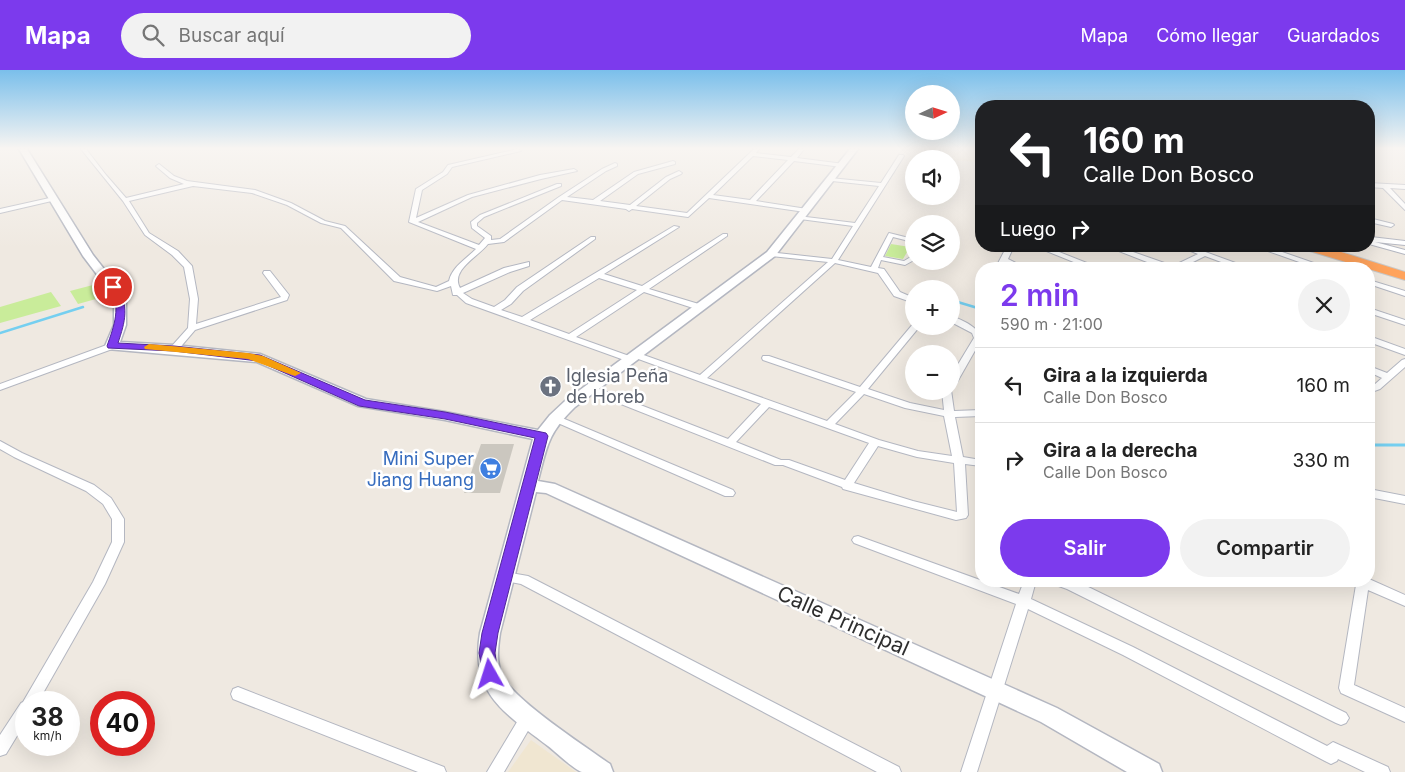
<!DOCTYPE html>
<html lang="es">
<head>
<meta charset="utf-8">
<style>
  :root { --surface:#fff; --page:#f2f2f2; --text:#222; --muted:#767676; --line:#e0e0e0; --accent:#7c3aed }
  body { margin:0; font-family:Inter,sans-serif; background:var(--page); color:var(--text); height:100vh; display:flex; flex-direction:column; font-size:19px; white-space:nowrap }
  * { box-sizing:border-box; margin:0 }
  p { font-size:16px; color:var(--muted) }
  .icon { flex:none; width:28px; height:28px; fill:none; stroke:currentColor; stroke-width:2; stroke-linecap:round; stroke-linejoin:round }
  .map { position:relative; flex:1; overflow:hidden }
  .details { position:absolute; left:975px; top:192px; width:400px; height:325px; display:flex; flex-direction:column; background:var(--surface); border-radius:20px; box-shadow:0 5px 20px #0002 }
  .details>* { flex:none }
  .hud { position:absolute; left:975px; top:30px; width:400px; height:152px; border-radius:20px; box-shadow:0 5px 20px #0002; background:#202124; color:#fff; overflow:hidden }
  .needle { width:32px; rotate:86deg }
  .tools { position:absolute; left:905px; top:15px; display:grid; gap:10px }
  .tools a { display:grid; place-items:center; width:55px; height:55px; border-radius:50%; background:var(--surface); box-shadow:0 5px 20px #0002; font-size:25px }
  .speed { position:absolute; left:15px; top:621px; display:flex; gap:10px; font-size:25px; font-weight:700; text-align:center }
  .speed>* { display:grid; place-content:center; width:65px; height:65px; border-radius:50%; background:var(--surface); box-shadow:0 5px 20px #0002; line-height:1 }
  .speed small { font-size:12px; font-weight:400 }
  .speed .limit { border:8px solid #d22; background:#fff; color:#111 }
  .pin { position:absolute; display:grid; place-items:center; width:42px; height:42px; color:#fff; margin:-21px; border:2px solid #fff; border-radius:50%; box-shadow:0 1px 5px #0007 }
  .me { position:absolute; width:55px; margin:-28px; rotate:354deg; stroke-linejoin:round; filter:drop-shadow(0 0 4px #0008) }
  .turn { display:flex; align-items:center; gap:18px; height:105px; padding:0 25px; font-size:22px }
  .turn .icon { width:65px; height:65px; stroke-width:2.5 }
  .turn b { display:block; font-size:35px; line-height:42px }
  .then { display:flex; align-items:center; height:48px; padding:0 25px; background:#0003; gap:10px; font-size:19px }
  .round { display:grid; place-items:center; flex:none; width:52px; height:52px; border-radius:26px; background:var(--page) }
  .summary { display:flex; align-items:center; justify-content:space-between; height:85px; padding:0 25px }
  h1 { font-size:30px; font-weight:600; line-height:38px; color:var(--accent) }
  .cta { display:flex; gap:10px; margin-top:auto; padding:10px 25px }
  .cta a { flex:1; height:58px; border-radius:30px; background:var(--accent); color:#fff; font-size:20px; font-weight:600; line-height:58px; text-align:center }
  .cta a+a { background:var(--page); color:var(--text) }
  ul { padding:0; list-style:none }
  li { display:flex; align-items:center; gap:15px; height:75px; padding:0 25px; border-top:1px solid var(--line) }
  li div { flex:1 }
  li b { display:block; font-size:19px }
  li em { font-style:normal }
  header { display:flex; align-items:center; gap:30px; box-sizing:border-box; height:70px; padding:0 25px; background:var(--accent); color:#fff }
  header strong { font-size:24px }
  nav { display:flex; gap:28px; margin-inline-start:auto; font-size:18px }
  .search { width:350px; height:45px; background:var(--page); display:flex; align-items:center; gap:12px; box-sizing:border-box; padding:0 18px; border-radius:28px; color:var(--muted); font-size:19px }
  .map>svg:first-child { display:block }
  .education { fill:#f0e6d1 }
  .pitch { fill:#c9ec9a }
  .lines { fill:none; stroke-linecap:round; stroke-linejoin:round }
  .stream-far1 { stroke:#75cff0; stroke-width:2.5 }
  .stream { stroke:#75cff0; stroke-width:3 }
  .building { fill:#cbc7bf }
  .street-casing { stroke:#b4b7c1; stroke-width:2 }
  .secondary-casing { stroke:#b4b7c1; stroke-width:3 }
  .highway-casing { stroke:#c9c9c9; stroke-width:2 }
  .street { fill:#fff; fill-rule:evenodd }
  .secondary { fill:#fff; fill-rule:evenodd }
  .highway { fill:#ffa35c; fill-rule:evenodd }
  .route { fill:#7c3aed; stroke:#51269a }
  .slow { fill:#f59e0b }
  .labels { text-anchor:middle; stroke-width:5; stroke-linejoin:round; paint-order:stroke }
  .worship-label { font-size:18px; fill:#5b616d; stroke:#fff; text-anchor:start }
  .shop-label { font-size:18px; fill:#366cbe; stroke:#fff; text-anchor:end }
  .near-street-label { font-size:21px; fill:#2e2e2e; stroke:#fff }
</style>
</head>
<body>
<header>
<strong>Mapa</strong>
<div class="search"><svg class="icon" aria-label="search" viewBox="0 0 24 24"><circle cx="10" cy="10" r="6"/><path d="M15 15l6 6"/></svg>Buscar aquí</div>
<nav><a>Mapa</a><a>Cómo llegar</a><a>Guardados</a></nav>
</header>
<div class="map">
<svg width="1405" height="702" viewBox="0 0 1405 702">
  <rect width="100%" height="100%" fill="#efe9e1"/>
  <path class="education" d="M910,79h71v13l-49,-3z
    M531,670l45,32h-68z"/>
  <path class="pitch" d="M891,174l19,3 -7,12 -18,-3z
    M93,215l10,12 -25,7 -8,-13z
    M51,222l10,14 -61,17v-16z"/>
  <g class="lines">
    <path class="stream-far1" d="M951,230l30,9
      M0,263l83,-26"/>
    <path class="stream" d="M1369,375h36"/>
  </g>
  <path class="building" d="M481,374h33l-14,49h-36z"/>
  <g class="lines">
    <defs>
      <path id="street" d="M81,79h5l20,26 20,23 58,-14 -14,-6 -13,-11 -1,-1 3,-2 15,12 13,5 68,9 36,13 34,18 20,5 55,51 36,10 13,-6c3,-14 17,-22 27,-32l-67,-27 7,-33 27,-17 5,-7 70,-16 3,2 -69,16 -5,7 -25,16 -6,28 52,-23 72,-20 34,-6 3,2 -36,8 -69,18 -54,25 61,23 6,-7 -13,-10 -1,-6 9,-7 77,-31h4v2l-77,31 -7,6v3l14,10v4l9,-1 59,-42 43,-28 13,-6 2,1v2l-11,5 -39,26 26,3 41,-28 39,-11 2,1v2l-37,10 -38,27 30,4 36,-28 13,-6 3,2 -1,1 -11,5 -34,27 51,7 67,-64h5l-3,4 35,4 8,-8h5l-7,9 47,6v2l-2,1 -48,-6 -38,40 51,8v2l-2,1 -96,-14 -21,19 -56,-8 -3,2 -3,-2 -64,-9 -58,42 -16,2c-10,13 -38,26 -28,44l44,-20 25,-6v4l-19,6 -47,21 9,6 22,8 11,-7 12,-13 74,-50h4v2l-72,52 -12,13 -10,6 21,7 152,-91 5,1 -75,47 38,12 81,-52h4v2l-78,53 53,16v4h-6l-52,-17 -68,45 56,20v-4h6l62,22 128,-113 -57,-6 -4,-2 1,-2 64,7 21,-33 -53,-7 -3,-2 1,-1 57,7 24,-37 -47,-5 -2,-1v-2l51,5 18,-28h4l1,1 -66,104 33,7 18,-34 20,5 5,4v6l-9,-8 -12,-3 -10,20 21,4 10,-6v5l-9,5 -24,-5 -3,8 6,1 16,23 14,6v5l-20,-7 -16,-23 -43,-10 -128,115 120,43 29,-29 -93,-32 -1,-2 1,-2h6l91,31 53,-63 1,2h6l-52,63 42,14 34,7 -2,-19 9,-1 3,21 27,-1v6l-26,1 8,40 18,3v6l-16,-2 3,51 -2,3 -10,2 -113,-31 -1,-2 -59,-22h-8l-187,-74 -2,-2 2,-2h6l134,52 33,-35 -128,-47v4h-6l-161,-58 -9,-8h-4l-2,-9 -14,5 -43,-10 -53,-53 -20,-5 -34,-18 -35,-12 -59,-7 -64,15 20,32 29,18 14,15 6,33 -2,25 85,-27 -18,-24 1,-2h6l19,24 -2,5 -92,30 -18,21h-6l-1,-2 1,-2 17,-19 2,-29 -6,-32 -12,-12 -27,-20 -22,-34zM753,86l35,4 -38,40 -37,-5zM599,208l38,12 -68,44 -39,-14zM864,324l41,14 39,8 8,40 -34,-5 -39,-11 -44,-16zM769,337l100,36 -24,37 -56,-20h-8l-45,-18zM878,376l39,11 37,6 3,49 -44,-11 -59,-18z
        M1369,113l36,2v4l-15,-1 15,16v6l-22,-22 -14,-1z
        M54,127l3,2 -1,1 -56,13v-4z
        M1369,148l24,6 1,1 -3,2 -22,-5z
        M1371,167l34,4v4l-30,-3 30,8v4l-36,-10v-6z
        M1007,176h7l-6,13 20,10h-11l-12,-5 -2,5h-8z
        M1034,176h10l58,23h-11z
        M1106,176h10l57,20 25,-12 -19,-8h10l63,23h-12l-35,-13 -26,13h-14z
        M1254,176h11l66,23h-12z
        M1369,210l36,11v5l-36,-12z
        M1369,238l36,12v5l-36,-12z
        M951,246c11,4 29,11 30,24l-25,44 -5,3v-11l23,-38 -2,-5 -21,-11z
        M1369,266l36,13v6l-36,-13z
        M112,273l3,1 1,2 -1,2 -115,42v-6z
        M1405,289v8l-25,22 -11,4v-6l5,-2 8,-7 -13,-6v-6l18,7 15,-13z
        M555,345l178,75 2,3 -2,3h-8l-174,-76 -1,-2 1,-2z
        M0,371l22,12 72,32 17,13 13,21v23l-19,42 -67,118h-12v19l-20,33 -6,2v-21l21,-32 2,-1 70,-120 19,-40v-23l-9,-15 -17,-13 -72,-34 -14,-8z
        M1369,419l36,7v8l-36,-7z
        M858,466l161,58 5,-13h12l-5,18 102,48 194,99 6,-4 55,25 2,5h-25l-27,-13 -1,2 -6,3 -6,-3 -202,-106 -95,-46 -51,163h-16l55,-168 -162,-61 -2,-3 2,-3z
        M505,502l23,4 371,191 2,5h-24l-356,-188 -20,-4 -2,-3 2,-3z
        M1369,509l36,16v11l-37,-16 -14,95 51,23v14l-64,-29 -2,-5 17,-103 -2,-4h15z
        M1052,511h24l270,132 3,5 -3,5 -5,2 -5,-2 -269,-134 -14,-5z
        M238,617l206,80 2,5h-28l-185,-73 -2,-5 2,-5z
        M528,640l5,2 3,5 -32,55h-17l36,-60z"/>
      <path id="secondary" d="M19,79h8l66,106 33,42v28l-6,17 54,3 86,9 106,45 79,13 93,18 12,-15 15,-14 202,-149 83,-103h8l-83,107 -200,151c-27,26 -28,39 -37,74l17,3 502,224 102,56 3,8h-35l-86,-50 -495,-229 -10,-1 -36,141c-2,14 -4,29 2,42 9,23 84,72 108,89l3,8c-9,0 -22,0 -31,0 -9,-3 -26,-20 -34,-26 -43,-33 -78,-52 -68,-113l53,-194 -88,-19 -87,-14 -101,-44 -150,-13 -2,-3 9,-21v-28l-31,-41z"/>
      <path id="highway" d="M1302,176h20l83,26v8l-102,-31z"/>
    </defs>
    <use href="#street" class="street-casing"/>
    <use href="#secondary" class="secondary-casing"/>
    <use href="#highway" class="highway-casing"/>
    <use href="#street" class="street"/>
    <use href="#secondary" class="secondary"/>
    <use href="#highway" class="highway"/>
  </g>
  <linearGradient id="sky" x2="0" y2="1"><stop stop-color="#7abfeb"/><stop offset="0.44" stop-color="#f8f5f2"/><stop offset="1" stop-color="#f8f5f2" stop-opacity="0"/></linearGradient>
  <rect width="1405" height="178" fill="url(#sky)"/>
  <path class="route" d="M110,216h6c14,19 9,36 2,57l56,3 86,9 105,45 80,12 101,21 2,3 -50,197 -3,20 3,21 -2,5 -6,2 -6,-2 -5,-26 3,-20 53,-195 -90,-19 -86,-13 -101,-45 -84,-10 -66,-3 -1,-2c7,-20 15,-40 2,-59z"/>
  <path class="slow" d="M149,274l99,9 15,3 38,17 -6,3 -3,-1 -44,-16 -103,-10 -1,-2z"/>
  <defs>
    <symbol id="church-disc" viewBox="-11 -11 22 22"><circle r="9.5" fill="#6b7280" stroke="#fff"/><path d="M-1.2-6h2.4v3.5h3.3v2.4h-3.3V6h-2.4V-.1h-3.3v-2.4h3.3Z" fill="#fff"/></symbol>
    <symbol id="supermarket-disc" viewBox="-11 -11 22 22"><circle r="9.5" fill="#3f7fe0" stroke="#fff"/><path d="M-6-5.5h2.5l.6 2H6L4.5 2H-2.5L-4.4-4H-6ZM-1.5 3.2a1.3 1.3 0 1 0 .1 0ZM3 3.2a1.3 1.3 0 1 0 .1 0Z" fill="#fff"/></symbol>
  </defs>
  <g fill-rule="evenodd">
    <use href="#church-disc" x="538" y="304" width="25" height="25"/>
    <use href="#supermarket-disc" x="478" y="386" width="25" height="25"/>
  </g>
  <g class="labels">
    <g class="worship-label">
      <text x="566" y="312">Iglesia Peña<tspan x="566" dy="21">de Horeb</tspan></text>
    </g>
    <g class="shop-label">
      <text x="474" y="395">Mini Super<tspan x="474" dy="21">Jiang Huang</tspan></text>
    </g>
    <g class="near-street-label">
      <text transform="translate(843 551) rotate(24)" y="7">Calle Principal</text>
    </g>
  </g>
</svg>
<div class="tools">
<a><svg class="needle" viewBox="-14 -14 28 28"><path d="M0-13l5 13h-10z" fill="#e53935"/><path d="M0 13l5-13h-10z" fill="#767676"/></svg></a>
<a><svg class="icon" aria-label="sound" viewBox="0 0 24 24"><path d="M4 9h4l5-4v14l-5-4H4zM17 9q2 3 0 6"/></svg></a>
<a><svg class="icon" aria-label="layers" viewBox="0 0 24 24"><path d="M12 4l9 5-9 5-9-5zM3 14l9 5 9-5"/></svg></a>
<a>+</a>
<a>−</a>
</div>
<div class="speed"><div>38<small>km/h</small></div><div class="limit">40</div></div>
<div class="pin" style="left:113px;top:217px;background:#d93025"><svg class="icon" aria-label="arrive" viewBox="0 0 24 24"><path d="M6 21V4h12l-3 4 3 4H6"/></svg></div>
<svg class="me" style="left:490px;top:604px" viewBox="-20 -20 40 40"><path d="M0-17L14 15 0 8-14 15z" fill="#7c3aed" stroke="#fff" stroke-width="4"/></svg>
<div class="hud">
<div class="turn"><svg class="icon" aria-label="left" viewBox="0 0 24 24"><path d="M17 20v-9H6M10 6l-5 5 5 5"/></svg><div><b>160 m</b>Calle Don Bosco</div></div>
<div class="then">Luego<svg class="icon" aria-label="right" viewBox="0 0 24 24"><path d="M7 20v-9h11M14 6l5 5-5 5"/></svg></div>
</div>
<section class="details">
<div class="summary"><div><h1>2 min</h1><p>590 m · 21:00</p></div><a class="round"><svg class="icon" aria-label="close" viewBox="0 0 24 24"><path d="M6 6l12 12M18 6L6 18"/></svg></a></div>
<ul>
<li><svg class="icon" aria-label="left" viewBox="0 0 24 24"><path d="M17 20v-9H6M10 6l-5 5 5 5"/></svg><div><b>Gira a la izquierda</b><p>Calle Don Bosco</p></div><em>160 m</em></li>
<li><svg class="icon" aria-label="right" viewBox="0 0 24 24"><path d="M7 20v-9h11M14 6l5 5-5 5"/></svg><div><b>Gira a la derecha</b><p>Calle Don Bosco</p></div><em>330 m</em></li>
</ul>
<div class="cta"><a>Salir</a><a>Compartir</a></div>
</section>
</div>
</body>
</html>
